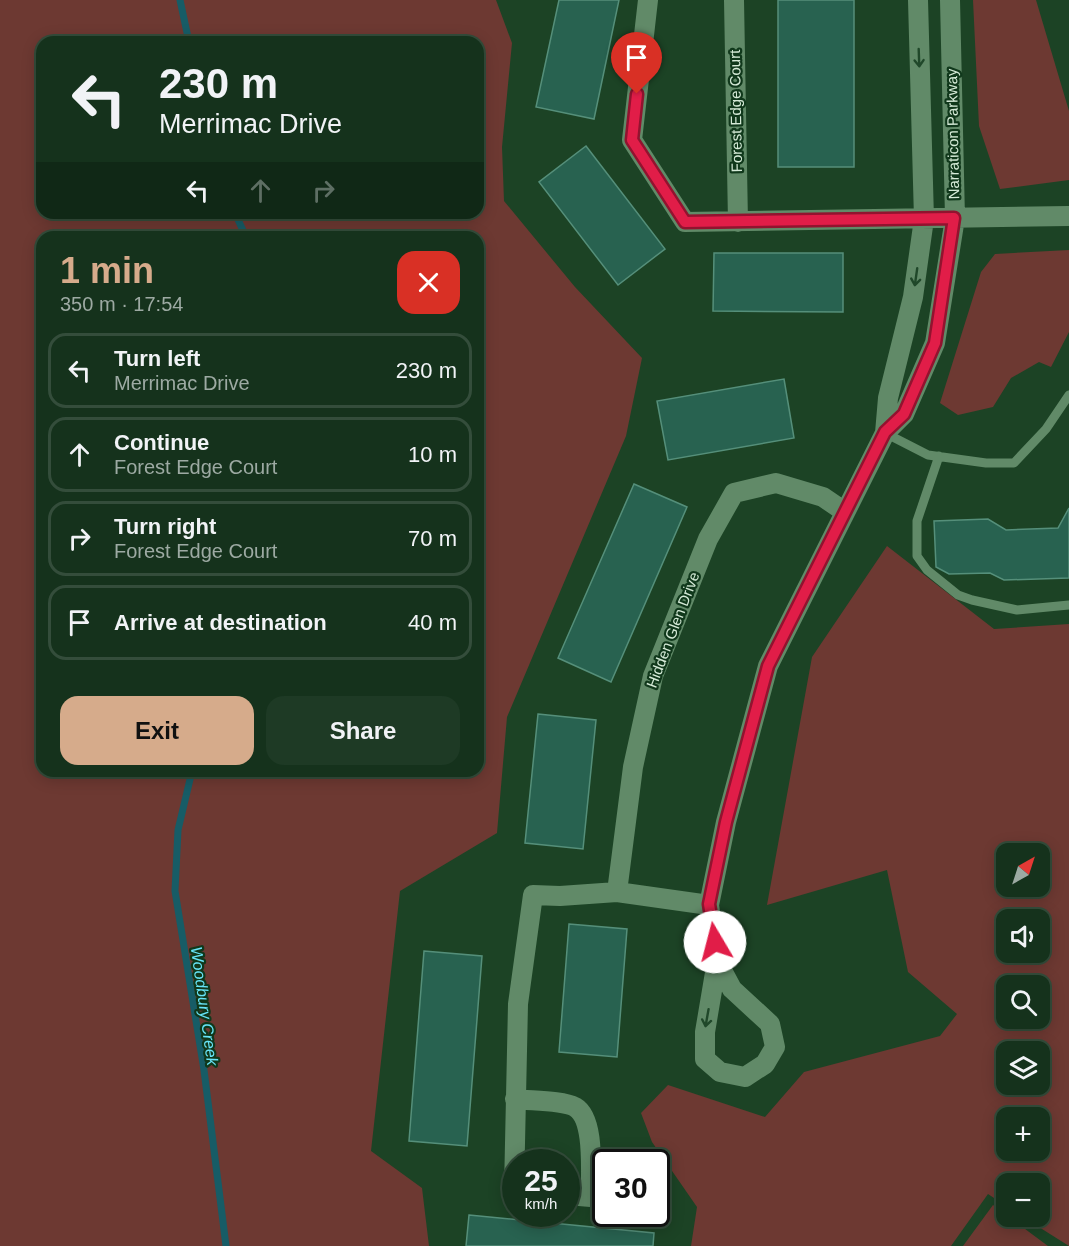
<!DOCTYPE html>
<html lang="en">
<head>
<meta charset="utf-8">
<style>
  :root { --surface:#15321c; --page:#1e3a25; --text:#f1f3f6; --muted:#9daaa3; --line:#344d3b; --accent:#d6ab8b }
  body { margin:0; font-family:Helvetica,sans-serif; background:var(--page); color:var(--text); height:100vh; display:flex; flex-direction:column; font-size:22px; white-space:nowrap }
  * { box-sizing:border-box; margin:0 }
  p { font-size:20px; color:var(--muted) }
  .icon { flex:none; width:33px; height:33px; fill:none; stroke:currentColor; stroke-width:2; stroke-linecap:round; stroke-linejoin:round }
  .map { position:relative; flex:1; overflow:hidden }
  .side { position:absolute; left:36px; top:231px; width:448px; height:546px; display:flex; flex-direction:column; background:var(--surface); border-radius:18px; box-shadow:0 3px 15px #0003,0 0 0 2px var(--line) }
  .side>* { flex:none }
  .guide { position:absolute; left:36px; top:36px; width:448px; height:183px; border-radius:18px; box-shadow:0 3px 15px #0003,0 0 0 2px var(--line); background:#15321c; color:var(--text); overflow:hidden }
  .needle { width:39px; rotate:39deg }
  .fabs { position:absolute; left:996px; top:843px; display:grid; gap:12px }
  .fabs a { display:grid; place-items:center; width:54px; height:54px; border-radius:12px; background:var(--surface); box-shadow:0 3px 15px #0003,0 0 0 2px var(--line); font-size:30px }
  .speed { position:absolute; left:502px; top:1149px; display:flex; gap:12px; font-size:30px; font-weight:700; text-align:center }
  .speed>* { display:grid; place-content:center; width:78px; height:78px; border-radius:50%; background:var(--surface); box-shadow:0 3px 15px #0003,0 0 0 2px var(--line); line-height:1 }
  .speed small { font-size:15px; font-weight:400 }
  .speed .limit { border:3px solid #111; border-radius:9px; background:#fff; color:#111 }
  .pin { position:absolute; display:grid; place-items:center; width:51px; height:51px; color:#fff; margin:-62px -26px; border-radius:50% 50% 50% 0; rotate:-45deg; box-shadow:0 0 6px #0007 }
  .pin .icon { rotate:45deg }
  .me { position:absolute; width:66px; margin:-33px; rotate:352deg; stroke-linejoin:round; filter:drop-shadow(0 0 4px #0008) }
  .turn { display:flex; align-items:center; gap:21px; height:126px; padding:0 24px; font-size:27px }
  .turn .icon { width:78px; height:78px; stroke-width:2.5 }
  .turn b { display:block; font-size:42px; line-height:51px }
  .lanes { display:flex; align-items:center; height:57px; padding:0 24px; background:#0003; justify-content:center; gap:30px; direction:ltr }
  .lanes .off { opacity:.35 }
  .round { display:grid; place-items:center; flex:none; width:63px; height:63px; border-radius:18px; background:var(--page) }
  .overview { display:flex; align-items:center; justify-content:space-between; height:102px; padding:0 24px }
  h1 { font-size:36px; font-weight:700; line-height:45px; color:var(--accent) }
  .primary-button { display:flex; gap:12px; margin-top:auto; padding:12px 24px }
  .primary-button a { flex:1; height:69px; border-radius:18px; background:var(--accent); color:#111; font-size:24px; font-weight:700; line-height:69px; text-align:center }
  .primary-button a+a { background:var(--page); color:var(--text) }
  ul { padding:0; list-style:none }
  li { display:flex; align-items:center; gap:18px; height:75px; margin:0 12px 9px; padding:0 12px; border:3px solid var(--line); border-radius:18px }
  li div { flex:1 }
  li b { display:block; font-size:22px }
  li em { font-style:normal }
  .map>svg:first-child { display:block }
  .green { fill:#6d3932; fill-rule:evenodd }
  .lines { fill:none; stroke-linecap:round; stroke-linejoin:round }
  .stream { stroke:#175c66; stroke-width:7 }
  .building { fill:#286250; stroke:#558f7a; stroke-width:1.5 }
  .lane { stroke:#618a68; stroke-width:9 }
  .street { stroke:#618a68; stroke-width:20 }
  .oneway { stroke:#20482a }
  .route-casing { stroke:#92132f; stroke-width:15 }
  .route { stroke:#e11d48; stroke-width:10 }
  .labels { text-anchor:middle; stroke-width:4.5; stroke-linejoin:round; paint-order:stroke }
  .street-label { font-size:15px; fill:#d6ebd8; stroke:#10381b }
  .water-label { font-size:16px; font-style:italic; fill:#67e4f8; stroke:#10381b }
</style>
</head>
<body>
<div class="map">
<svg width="1069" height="1246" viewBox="0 0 1069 1246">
  <rect width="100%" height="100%" fill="#1c4325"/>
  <path class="green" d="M0,0h496l16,43 -10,104 2,54 71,86 67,71 -16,78 -119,281 -10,116 -97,58 -29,260 51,37 7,58h-429zM42,42h436v171h-436zM42,237h436v534h-436z
    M973,0h63l33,111v69l-69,9 -21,-63z
    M1069,250v82l-18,35 -12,-5 -28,16 -18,29 -35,8 -18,-12 41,-131 14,-18z
    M887,546l107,83 75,-5v622l-46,-29 17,-1v-32h-34v22l-18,-12 -37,52h-260l6,-39 -45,-65 -11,-29 27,-28 97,32 39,-45 136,-36 17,-22 -49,-42 -21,-102 -120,35 45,-248zM1006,854h34v32h-34zM1006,920h34v32h-34zM1006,986h34v32h-34zM1006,1052h34v32h-34zM1006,1118h34v32h-34z
    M993,1205l55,41h-85z"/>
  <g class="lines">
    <path class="stream" d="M180,0l9,42
      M235,213l11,24
      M192,771l-14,59 -3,61 29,179 22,176"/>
  </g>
  <path class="building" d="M559,0h60l-25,119 -58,-12z
    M778,0h76v167h-76z
    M586,146l79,103 -47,36 -79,-103z
    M714,253h129v59l-130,-1z
    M784,379l10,59 -126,22 -11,-59z
    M634,484l53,23 -76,175 -53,-24z
    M1069,508v70l-65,2 -14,-7 -41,1 -13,-7 -2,-46 54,-2 18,11 52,-2z
    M538,714l58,6 -13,129 -58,-6z
    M569,924l58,5 -10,128 -58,-5z
    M424,951l58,5 -15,190 -58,-5z
    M469,1215l185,18 -1,13h-187z"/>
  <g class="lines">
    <path class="lane" d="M885,433l43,22 58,8h28l32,-34 23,-34
      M939,456l-22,65v35l10,14 31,25 14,5 45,10 52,-5"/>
    <path class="street" d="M648,0l-16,140 53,82 384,-6
      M734,0l4,222
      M885,433l3,-35 25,-101 11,-78 -6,-219
      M709,905l-92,-13 16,-125 20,-91 55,-137 26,-46 42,-10 47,14 22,15
      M717,961l15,28 38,35 5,23 -10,17 -20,13 -25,-5 -15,-13v-27l12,-71 -8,-56 17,-83 42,-156 117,-233 19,-19 31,-71 20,-125 -5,-218
      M515,1099c16,2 47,1 60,8 21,12 15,68 16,90l-24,-2
      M516,1190h-2l4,-186 15,-109 27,1 57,-4"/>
  </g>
  <defs><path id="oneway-shaft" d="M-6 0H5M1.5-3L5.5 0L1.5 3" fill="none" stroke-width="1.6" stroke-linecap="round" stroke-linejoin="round" transform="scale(1.5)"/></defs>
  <g class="oneway">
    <use href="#oneway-shaft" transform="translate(919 58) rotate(88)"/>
    <use href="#oneway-shaft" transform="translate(916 277) rotate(98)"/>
    <use href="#oneway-shaft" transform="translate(707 1018) rotate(100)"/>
  </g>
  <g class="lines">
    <defs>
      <path id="route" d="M637,94l-5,46 53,82 269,-4 -19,125 -31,71 -19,18 -117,234 -42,156 -17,82 6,38"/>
    </defs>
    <use href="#route" class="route-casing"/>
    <use href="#route" class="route"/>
  </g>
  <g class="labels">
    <g class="street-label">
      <text transform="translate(736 111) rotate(-91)" y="5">Forest Edge Court</text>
      <text transform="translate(953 134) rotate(-91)" y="5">Narraticon Parkway</text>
      <text transform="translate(673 630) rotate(-69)" y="5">Hidden Glen Drive</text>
    </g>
    <g class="water-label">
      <text transform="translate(205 1006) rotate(82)" y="6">Woodbury Creek</text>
    </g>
  </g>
</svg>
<div class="fabs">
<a><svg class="needle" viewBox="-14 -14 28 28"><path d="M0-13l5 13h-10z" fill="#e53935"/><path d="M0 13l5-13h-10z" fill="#9daaa3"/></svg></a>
<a><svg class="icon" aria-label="sound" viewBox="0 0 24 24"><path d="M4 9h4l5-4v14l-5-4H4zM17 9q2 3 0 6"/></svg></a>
<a><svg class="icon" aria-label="search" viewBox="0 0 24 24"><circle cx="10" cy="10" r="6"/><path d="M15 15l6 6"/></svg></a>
<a><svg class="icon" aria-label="layers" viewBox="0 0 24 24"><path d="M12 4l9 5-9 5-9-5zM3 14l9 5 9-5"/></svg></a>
<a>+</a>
<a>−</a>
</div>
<div class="speed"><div>25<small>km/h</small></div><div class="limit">30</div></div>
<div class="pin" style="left:637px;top:94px;background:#d93025"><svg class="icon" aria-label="arrive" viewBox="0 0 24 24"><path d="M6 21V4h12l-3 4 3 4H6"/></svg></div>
<svg class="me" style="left:715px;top:942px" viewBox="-20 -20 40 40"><circle r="19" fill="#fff"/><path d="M0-13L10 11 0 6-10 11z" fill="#e11d48"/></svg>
<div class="guide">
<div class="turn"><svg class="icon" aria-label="left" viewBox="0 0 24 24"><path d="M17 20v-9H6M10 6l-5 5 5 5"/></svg><div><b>230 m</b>Merrimac Drive</div></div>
<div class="lanes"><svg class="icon" aria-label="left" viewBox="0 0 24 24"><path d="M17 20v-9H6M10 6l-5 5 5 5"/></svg><svg class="icon off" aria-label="ahead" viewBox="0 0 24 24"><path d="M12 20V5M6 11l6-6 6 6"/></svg><svg class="icon off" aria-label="right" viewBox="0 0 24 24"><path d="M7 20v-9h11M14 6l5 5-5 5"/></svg></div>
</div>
<section class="side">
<div class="overview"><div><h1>1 min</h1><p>350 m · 17:54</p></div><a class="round" style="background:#d93025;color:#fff"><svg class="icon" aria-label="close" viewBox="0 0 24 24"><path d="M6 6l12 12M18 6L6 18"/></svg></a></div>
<ul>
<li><svg class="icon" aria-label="left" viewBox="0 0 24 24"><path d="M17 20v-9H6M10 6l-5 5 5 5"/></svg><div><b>Turn left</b><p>Merrimac Drive</p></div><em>230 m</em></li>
<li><svg class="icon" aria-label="ahead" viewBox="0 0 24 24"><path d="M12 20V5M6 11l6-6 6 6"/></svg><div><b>Continue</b><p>Forest Edge Court</p></div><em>10 m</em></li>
<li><svg class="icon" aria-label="right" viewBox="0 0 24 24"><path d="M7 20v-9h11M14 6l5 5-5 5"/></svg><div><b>Turn right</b><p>Forest Edge Court</p></div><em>70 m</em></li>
<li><svg class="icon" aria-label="arrive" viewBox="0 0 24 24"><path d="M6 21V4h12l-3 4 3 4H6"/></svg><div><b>Arrive at destination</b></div><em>40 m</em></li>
</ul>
<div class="primary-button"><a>Exit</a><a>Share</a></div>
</section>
</div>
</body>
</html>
